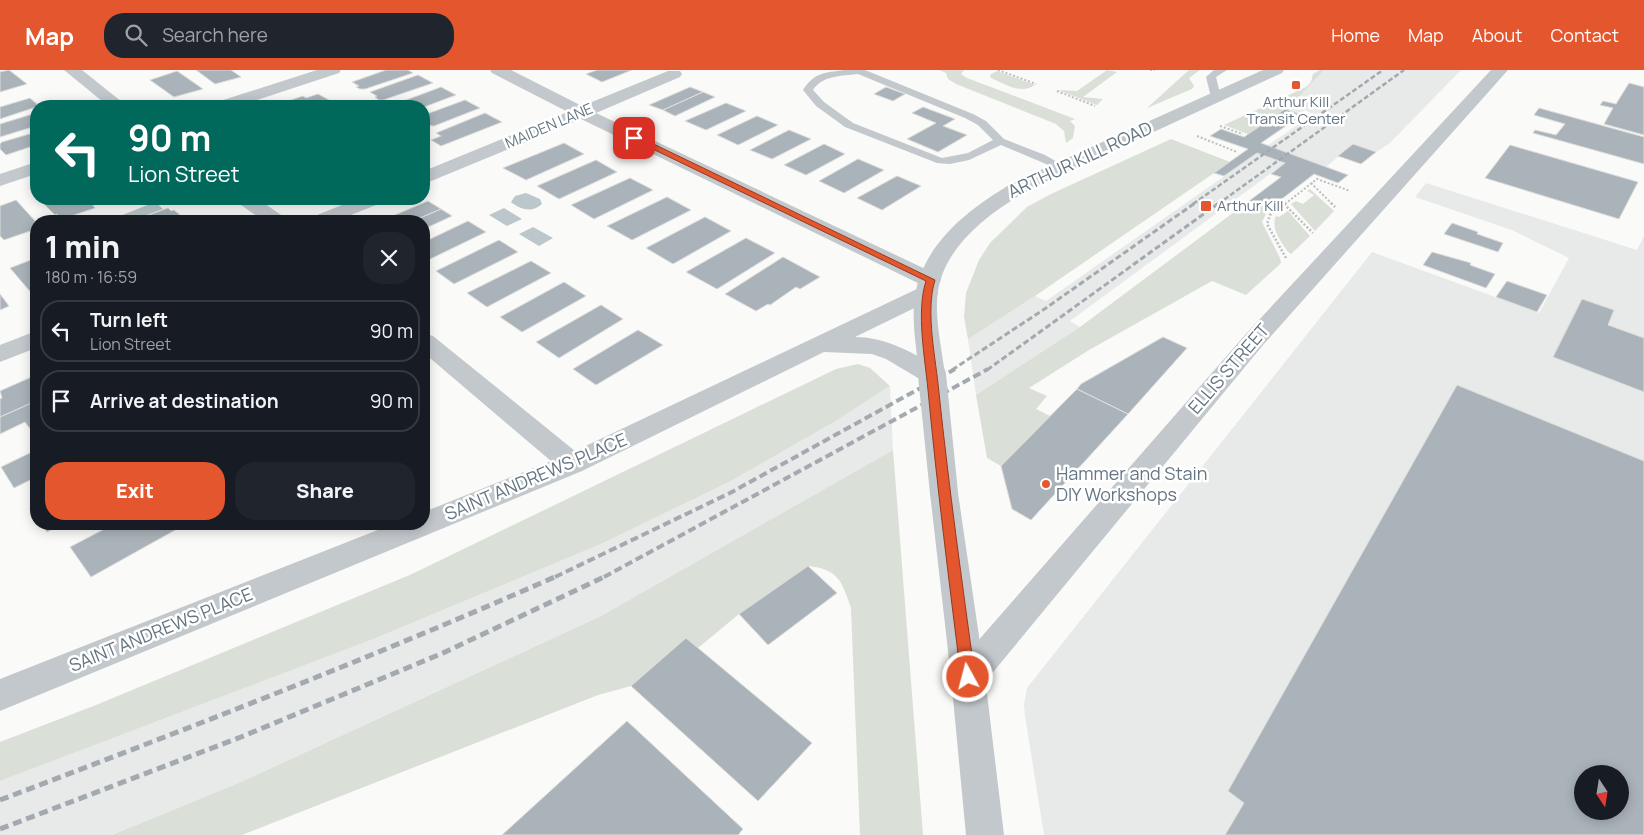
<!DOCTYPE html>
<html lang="en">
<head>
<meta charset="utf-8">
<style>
  :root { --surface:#171b24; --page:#20242c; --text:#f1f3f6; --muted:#9ea1a6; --line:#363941; --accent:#e4572e }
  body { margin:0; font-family:Manrope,sans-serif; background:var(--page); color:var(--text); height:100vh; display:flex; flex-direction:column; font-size:19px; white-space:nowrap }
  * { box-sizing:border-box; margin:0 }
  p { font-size:16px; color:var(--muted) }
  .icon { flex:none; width:28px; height:28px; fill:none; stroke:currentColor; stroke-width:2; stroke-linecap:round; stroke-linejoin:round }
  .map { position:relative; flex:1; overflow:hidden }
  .drawer { position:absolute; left:30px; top:145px; width:400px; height:315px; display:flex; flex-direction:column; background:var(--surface); border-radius:20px; box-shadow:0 2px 12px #0003 }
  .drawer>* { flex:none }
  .top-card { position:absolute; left:30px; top:30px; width:400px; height:105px; border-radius:20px; box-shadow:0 2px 12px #0003; background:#00695c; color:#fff; overflow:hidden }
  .needle { width:32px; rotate:168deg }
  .buttons { position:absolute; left:1574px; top:695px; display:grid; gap:10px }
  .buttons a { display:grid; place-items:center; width:55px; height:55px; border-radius:50%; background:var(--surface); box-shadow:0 2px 12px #0003; font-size:25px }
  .pin { position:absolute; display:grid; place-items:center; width:42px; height:42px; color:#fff; margin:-21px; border-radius:10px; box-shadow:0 2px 8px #0006 }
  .me { position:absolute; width:55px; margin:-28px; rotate:353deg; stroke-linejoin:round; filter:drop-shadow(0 0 4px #0008) }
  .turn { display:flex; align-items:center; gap:18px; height:105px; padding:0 15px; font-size:22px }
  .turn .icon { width:65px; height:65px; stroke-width:2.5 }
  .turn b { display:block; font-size:35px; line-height:42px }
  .round { display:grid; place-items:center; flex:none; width:52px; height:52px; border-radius:20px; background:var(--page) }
  .head { display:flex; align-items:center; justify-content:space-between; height:85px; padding:0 15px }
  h1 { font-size:30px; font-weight:800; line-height:38px }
  .action { display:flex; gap:10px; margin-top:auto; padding:10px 15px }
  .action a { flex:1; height:58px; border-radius:20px; background:var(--accent); color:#fff; font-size:20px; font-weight:800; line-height:58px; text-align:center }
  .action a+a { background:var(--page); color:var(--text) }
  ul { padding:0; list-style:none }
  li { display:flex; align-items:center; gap:15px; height:62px; margin:0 10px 8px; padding:0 5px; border:2px solid var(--line); border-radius:20px }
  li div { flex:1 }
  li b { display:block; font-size:19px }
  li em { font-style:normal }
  header { display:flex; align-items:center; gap:30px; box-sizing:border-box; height:70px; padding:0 25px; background:var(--accent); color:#fff }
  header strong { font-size:24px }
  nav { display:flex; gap:28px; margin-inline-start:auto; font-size:18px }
  .search { width:350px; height:45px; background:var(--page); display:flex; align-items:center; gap:12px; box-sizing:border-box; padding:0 18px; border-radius:20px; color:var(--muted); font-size:19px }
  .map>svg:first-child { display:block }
  .built { fill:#e8e9e9; fill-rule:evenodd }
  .green { fill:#dadfd7 }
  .water { fill:#bbc7cb }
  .building { fill:#aab3b9; stroke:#dcdcda; fill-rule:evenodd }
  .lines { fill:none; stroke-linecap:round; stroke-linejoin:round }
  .path-far1 { stroke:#bbbfc2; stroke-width:2; stroke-dasharray:2 2; stroke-linecap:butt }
  .path { stroke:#bbbfc2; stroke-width:2.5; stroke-dasharray:2 2; stroke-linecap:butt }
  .service { fill:#c3c8cc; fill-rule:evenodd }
  .minor { fill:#c3c8cc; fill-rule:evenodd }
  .tertiary { fill:#c3c8cc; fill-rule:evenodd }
  .rail-far3 { stroke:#a2aab0; stroke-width:2.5; stroke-dasharray:5 2.5; stroke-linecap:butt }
  .rail-far2 { stroke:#a2aab0; stroke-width:3; stroke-dasharray:6 3; stroke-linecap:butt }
  .rail-far1 { stroke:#a2aab0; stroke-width:4; stroke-dasharray:8 4; stroke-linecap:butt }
  .rail { stroke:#a2aab0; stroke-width:5; stroke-dasharray:9 5; stroke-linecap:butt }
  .tertiary-bridge { stroke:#c3c8cc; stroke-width:28 }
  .route { fill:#e4572e; stroke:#94391e }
  .poi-dot { fill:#e4572e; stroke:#fff; stroke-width:2 }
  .labels { text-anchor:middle; stroke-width:5; stroke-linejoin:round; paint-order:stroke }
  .far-poi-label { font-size:15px; fill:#657683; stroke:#fff }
  .far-street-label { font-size:15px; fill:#657683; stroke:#fff }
  .street-label { font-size:18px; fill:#657683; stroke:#fff }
  .poi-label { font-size:18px; fill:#657683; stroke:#fff; text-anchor:start }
</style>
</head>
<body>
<header>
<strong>Map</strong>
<div class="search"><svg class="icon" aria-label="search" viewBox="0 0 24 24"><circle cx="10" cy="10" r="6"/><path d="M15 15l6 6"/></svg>Search here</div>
<nav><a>Home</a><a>Map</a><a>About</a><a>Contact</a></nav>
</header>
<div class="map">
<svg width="1644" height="765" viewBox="0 0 1644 765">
  <rect width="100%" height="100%" fill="#fafaf8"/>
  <path class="built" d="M1324,0h137l-71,73 -14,9 -23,-8 -27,23 -19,-7 -9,4 -13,-1 -215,158 10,6 -104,68 -8,-56 67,-43 11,5 267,-187 -8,-4 -5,4 -13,-4z
    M1426,113l211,67 7,-14v599h-600l-19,-119 -1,-12 3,-16 345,-436 167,61 30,-55 -57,-28 -97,-33zM1582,704h38v37h-38z
    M890,316l3,64 -292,166 -360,166 -129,53h-112v-54l376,-143 225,-94 130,-63 103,-59z"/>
  <path class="green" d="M939,0h25l-3,4 6,4 108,41 -5,2 5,5 -2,12 -7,5 -2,-12 -8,-7 -100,-40 -8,-5 -2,-6z
    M1107,0l10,2 -34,25 20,2 -6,6 -39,-15 19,1z
    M1189,0h11l-11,8 5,8 -2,3 -45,19z
    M1320,0h4l-37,40 -39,24 -24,-9 82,-38 5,-5 2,-8z
    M997,1l38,14c-14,10 -30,-1 -44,-7l-1,-3z
    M1171,69l59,23 -195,134 -67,43 -4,-22 2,-24 13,-33 11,-17 37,-36 24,-13z
    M1310,119l24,22 -19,20 -24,-27 5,-3 7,3 11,-9 -7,-4z
    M1249,131l18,8v3l-5,10 18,36 1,5 -2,2 -33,30 -34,-14 -123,69 -60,38 18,8 -11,13 14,7 -49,50 -14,-8 -11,-63 104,-68z
    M1288,141l22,25 -19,18 -3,-2c-6,-10 -18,-23 -12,-36l3,1z
    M858,294l12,4 20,18 -56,36 -103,59 -130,63 -225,94 -376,143v-39l96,-37 316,-131 424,-205z
    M893,380l30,385h-63l-9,-227c-9,-26 -12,-39 -43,-42l-69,48 -41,34 -12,-10 -55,48 -33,9 -356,140h-130l129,-53 360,-166z"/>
  <path class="water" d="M526,123l14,6 2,5c-10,9 -21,6 -31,-2l4,-6z
    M155,132l8,7 -32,12h-5l-6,-5z
    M504,138l18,11 -15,7 -18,-11z
    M533,157l20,11 -14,8 -20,-12z"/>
  <path class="building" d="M9,0l18,14 -27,8v-20z
    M196,0h35l10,7 -26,7z
    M386,0h22l5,3 -48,16h-5l-4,-2 3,-1 -7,-4z
    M597,0h35l-30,12 -16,-8z
    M177,1l26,18 -29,8 -24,-17z
    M418,5l15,8 -50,17h-4l-4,-3 2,-1 -7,-4z
    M1629,13l15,4v48l-40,-11 9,-16 -13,-3 3,-4 13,3z
    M441,17l15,8 -32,12 -31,-2z
    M690,17l13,5 -40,18 -14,-5z
    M886,17l19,7 -12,7 -19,-7z
    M703,22l12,5 -40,19 -12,-6z
    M318,24l20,11 -61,1 11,-2 2,-1 -2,-2 15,-5 3,2z
    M30,28l9,8 -39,13v-12z
    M465,30l15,8 -46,18 -10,-1v-10z
    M726,33l20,8 -40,19 -21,-9z
    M923,37l32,12 -12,7 24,9 -29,17 -31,-13 29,-16 -24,-10z
    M1539,38l105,29v27l-111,-31 2,-3 21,5 9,-11 -31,-9z
    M1285,39l17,6 -41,28 87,32 -10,8 -24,-9 -45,35 -20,-8 32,-24 -10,-3 14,-11 -28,-10 -33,23 -10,-3 34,-24 -38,-13 11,-7 23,8z
    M36,43v13l-36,11v-13z
    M485,43l17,9 -61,24 -10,-6 10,-4 -5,-3z
    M757,46l21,9 -40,20 -21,-10z
    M789,60l22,9 -39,20 -22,-9z
    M36,62v13l-30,10 -6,-6v-5l2,-2z
    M564,73l20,11 -58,26 -23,-12z
    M824,74l21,10 -39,21 -22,-10z
    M1353,74l23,8 -15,12 -23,-8z
    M1510,75l128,37 -19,37 -134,-41z
    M858,89l26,11 -40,23 -25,-12z
    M596,90l21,12 -58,27 -22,-13z
    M897,106l24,10 -39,24 -25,-12z
    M630,108l23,12 -59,29 -23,-14z
    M667,127l24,13 -59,30 -25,-14z
    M39,129h49l7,9 -33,11 -5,-5 -2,1z
    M16,130l20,22h-2l2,7 -32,11 -4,-4v-30z
    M428,131l13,8 -28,12h-32z
    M168,138l3,3 3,-1 13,11h-53z
    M441,139l11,7 -28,13v-8h-11z
    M705,147l26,14 -58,33 -27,-16z
    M468,151l18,11 -62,30v-20z
    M1452,153l26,9 -1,2 26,9 -5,9 -54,-18z
    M746,168l29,15 -58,36 -31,-17z
    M499,170l19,12 -64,32 -18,-13z
    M1432,182l39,11 -1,2 25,9 -9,14 -63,-23z
    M783,187l37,20 -20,12 -4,-2 -26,18 -2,-1 -12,7 -31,-17z
    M36,188v37l-2,1 -24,-28z
    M531,191l20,12 -64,34 -20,-14z
    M1507,211l40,14 -10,17 -41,-15z
    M564,212l22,14 -64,36 -22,-15z
    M0,224l9,12 -9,4z
    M1582,229l32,11 -6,15 36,13v54l-91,-35z
    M601,235l22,14 -64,39 -23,-16z
    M638,260l25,15 -67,40 -23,-16z
    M1163,267l24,11 -59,66 -51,-25 4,-5z
    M36,305v26l-36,16v-18l2,-1 -2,-7z
    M1457,315l187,76v374h-419l19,-32 -16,-12zM1582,704h38v37h-38z
    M1077,319l51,25 -97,106 -19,-11 -11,-43z
    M36,331v26l-5,3 -6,-8 -25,12v-17z
    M36,380v27l-22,11 -13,-21z
    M42,454h20l-15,8z
    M114,454h72l-95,53 -21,-30z
    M808,496l29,27 -69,52 -29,-31z
    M686,568l126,105 -54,58 -127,-115z
    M627,651l116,108 -5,6h-236z"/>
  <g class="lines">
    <path class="path-far1" d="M998,0l38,14
      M1150,0h5
      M1057,21l38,15
      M1220,56l23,8
      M1197,66l40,16
      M1311,113l21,21
      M1285,134l32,-25 33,12"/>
    <path class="path" d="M1331,133l4,4
      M1284,134l29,29
      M1286,188l-19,-34 3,-9 16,-12"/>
    <path class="service" d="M844,0h21l108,44 13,7 18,18 41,16 21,12 -6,3 -59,-25 -32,15 -19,4 -13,-1 -92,-36 -29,-21 -13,-16c12,-18 21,-17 41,-20zM858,4l107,44 13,7 15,15 -25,13 -26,5 -89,-35 -29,-21 -11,-12c10,-15 29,-14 45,-16z
      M1214,0h13l-11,7 5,20 -5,3 -5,-3 -5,-20z"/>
    <path class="minor" d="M64,0h18l45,36h-19z
      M317,0h24l-2,3 -100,33h-25l3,-4z
      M490,0h21l71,36 86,-35h12l2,3 -2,3 -84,36 342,162 3,5 -3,5 -8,2 -8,-2 -341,-166 -157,65v-13l144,-59 -76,-39z
      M1491,0h17l-245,275 -283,343 -12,4 -12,-4 -5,-11 5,-11 289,-331z
      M36,92v12l-36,12v-12z
      M235,129h23l26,18 3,4h-23l-26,-18z
      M357,129h27l-3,4 -45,18h-27l3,-4z
      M927,216l8,2 3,5 -3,5 -80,39c33,0 59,17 86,32l4,6 -4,6 -9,2 -9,-2 -37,-22 -14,-5 -48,-2 -242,119 -582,240v-32l393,-155h31v-12l127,-51 -127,-108v-20l9,3 142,115 344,-163z
      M36,261v17l-36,14v-17z"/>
    <path class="tertiary" d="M1263,0h21l-2,3 -248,114c-40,23 -88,55 -96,104 -4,27 4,57 7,84l-4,6 -9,2 -9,-2 -4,-6c-2,-27 -9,-57 -3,-84 10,-52 61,-88 104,-112z
      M944,412l10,3 4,8 27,184 19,158h-38l-15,-158 -21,-184 4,-8z"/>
    <path class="rail-far3" d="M1193,134l190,-134
      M1218,134l186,-134"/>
    <path class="rail-far2" d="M952,300l94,-62 149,-105
      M987,300l232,-167"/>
    <path class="rail-far1" d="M555,507l175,-84 225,-124
      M604,507l384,-208"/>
    <path class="rail" d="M0,730c187,-71 374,-143 557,-224
      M0,759l241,-92 202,-84 163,-77"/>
    <path class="tertiary-bridge" d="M932,305l12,118"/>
  </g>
  <path class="route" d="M632,66h5l298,144c-10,32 1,79 4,113 10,95 23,189 36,284l-2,4 -5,2 -5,-2 -2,-4c-12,-96 -24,-191 -33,-287 -3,-32 -12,-78 -2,-109l-294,-142z"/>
  <g class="poi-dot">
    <rect x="1291" y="10" width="10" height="10" rx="2.5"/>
    <rect x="1200" y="130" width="12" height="12" rx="2.5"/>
    <circle cx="1046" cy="414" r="5"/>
  </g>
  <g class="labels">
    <g class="far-poi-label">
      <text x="1296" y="37">Arthur Kill<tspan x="1296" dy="17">Transit Center</tspan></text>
      <text x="1217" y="141" text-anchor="start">Arthur Kill</text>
    </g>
    <g class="far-street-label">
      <text transform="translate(549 56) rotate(-23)" y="5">MAIDEN LANE</text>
    </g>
    <g class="street-label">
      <text transform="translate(1080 90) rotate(-25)" y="6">ARTHUR KILL ROAD</text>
      <text transform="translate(1229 299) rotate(-49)" y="6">ELLIS STREET</text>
      <text transform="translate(536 407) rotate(-23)" y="6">SAINT ANDREWS PLACE</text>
      <text transform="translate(161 560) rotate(-22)" y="6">SAINT ANDREWS PLACE</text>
    </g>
    <g class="poi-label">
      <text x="1056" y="410">Hammer and Stain<tspan x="1056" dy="21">DIY Workshops</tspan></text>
    </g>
  </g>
</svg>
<div class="buttons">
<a><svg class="needle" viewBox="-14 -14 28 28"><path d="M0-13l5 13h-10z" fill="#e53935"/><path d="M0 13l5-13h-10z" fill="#9ea1a6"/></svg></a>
</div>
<div class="pin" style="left:634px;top:68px;background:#d93025"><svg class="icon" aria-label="arrive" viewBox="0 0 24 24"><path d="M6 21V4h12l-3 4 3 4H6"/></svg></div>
<svg class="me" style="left:968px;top:607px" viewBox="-20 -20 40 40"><circle r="17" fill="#e4572e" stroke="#fff" stroke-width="3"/><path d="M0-11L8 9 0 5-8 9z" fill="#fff"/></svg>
<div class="top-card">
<div class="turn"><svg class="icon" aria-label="left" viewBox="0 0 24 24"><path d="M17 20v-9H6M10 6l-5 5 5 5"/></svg><div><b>90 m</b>Lion Street</div></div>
</div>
<section class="drawer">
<div class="head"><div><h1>1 min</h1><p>180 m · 16:59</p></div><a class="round"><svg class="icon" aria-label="close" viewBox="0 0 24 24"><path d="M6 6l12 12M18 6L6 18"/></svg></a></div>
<ul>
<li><svg class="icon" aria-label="left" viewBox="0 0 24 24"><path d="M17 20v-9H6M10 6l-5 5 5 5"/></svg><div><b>Turn left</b><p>Lion Street</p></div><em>90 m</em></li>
<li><svg class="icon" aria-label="arrive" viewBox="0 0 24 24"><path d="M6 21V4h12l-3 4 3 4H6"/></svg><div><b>Arrive at destination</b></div><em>90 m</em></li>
</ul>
<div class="action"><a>Exit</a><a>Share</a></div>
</section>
</div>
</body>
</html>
